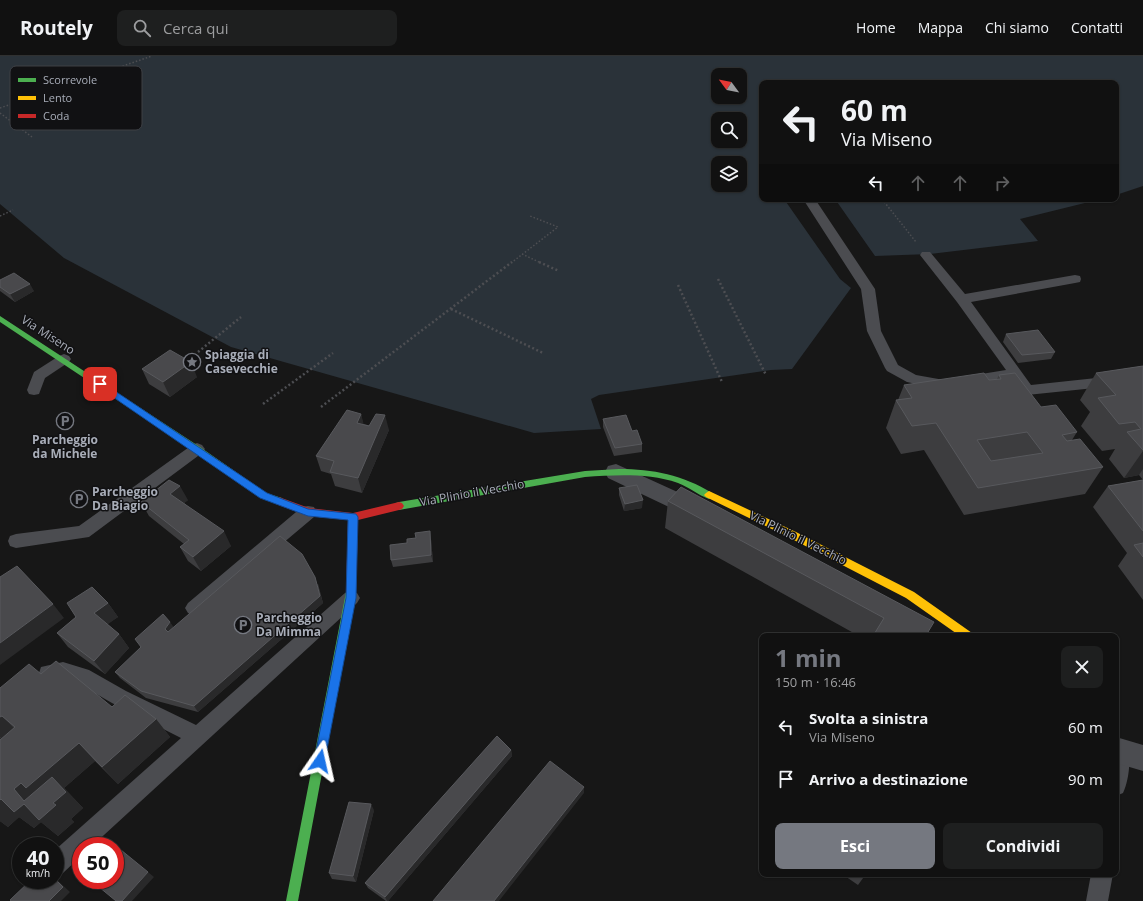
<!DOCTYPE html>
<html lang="it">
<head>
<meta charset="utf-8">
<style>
  :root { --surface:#111; --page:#1e1f1f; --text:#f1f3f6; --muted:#9c9d9f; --line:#303131; --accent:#757880 }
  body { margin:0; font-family:"Open Sans",sans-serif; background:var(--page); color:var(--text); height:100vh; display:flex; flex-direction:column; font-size:15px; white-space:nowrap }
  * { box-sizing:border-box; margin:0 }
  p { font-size:13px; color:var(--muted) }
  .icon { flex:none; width:22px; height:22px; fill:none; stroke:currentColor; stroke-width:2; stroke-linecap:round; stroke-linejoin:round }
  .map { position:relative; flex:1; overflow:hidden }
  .details { position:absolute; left:759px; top:577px; width:360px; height:244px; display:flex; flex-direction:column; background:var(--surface); border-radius:8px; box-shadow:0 1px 3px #0004,0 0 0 1px var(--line) }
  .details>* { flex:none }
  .hud { position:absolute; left:759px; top:24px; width:360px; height:122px; border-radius:8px; box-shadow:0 1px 3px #0004,0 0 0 1px var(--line); background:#111; color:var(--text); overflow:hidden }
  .needle { width:26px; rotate:302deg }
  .tools { position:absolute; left:711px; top:12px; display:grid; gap:8px }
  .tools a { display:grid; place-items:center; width:36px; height:36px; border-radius:8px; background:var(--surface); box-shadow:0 1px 3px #0004,0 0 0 1px var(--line); font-size:20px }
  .speed { position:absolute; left:12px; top:781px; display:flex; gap:8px; font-size:20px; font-weight:700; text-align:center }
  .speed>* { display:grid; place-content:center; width:52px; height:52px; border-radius:50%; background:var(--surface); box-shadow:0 1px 3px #0004,0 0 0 1px var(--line); line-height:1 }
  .speed small { font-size:10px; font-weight:400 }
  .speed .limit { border:6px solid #d22; background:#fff; color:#111 }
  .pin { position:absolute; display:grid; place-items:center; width:34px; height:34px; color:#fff; margin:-17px; border-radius:8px; box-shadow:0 2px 6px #0006 }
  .me { position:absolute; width:44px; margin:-22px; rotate:11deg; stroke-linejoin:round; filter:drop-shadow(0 0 3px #0008) }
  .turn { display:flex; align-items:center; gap:14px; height:84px; padding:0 16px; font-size:18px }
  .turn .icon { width:52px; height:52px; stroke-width:2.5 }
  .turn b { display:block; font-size:28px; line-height:34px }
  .lanes { display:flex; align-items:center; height:38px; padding:0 16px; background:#0003; justify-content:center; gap:20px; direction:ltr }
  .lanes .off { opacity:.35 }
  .round { display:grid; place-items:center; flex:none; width:42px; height:42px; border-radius:8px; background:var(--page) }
  .head { display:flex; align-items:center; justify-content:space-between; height:68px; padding:0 16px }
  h1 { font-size:24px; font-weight:700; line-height:30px; color:var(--accent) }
  .button { display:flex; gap:8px; margin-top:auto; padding:8px 16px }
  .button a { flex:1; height:46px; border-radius:8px; background:var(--accent); color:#fff; font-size:16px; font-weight:700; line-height:46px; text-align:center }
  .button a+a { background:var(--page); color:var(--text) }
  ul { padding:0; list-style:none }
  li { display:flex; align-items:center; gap:12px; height:52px; padding:0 16px }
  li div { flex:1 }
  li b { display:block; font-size:15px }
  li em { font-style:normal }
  header { display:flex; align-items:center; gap:24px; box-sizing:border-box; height:56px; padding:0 20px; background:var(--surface); border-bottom:1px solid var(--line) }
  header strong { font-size:19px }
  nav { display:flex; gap:22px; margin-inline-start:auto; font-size:14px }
  .search { width:280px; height:36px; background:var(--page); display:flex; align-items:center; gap:10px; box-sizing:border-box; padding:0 14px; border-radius:8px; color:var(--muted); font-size:15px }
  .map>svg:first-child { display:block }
  .water { fill:#2a3239; fill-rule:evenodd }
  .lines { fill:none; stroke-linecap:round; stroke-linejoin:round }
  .path-far1 { stroke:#4d4e52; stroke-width:1.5; stroke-dasharray:1.5 2; stroke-linecap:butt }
  .path { stroke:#4d4e52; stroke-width:2.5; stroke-dasharray:2 2.5; stroke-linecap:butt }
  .lane { fill:#4b4c50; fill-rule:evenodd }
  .street { fill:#4b4c50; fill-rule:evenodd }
  .fast { fill:#4caf50; fill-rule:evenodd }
  .slow { fill:#ffc107; fill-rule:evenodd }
  .jam { fill:#c62828; fill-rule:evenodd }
  .wall { fill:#3d3d3f }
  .shaded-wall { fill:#29292a }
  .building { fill:#49494c; stroke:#58595d; fill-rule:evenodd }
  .route { fill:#1a73e8; stroke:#114b97 }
  .labels { text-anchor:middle; stroke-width:3; stroke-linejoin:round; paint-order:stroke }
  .street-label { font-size:12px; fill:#a8adb8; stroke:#111113 }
  .poi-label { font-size:12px; font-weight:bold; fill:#a8adb8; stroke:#111113; text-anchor:start }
  .key { fill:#111113; stroke:#3e4045; stroke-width:1 }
  .key-label { font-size:11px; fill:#a8adb8 }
</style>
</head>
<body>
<header>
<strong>Routely</strong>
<div class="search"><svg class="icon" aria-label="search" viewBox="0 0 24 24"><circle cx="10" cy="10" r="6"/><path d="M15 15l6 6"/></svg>Cerca qui</div>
<nav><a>Home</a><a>Mappa</a><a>Chi siamo</a><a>Contatti</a></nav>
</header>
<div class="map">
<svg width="1143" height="845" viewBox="0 0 1143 845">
  <rect width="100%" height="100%" fill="#171717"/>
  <path class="water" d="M0,0h1143v130l-27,9v-112h-354v116h22l56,80 11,9 -59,81 -21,1 -172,25 -8,4 10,30 -67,4 -303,-86 -167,-89 -64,-54zM718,19h22v22h-22zM718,63h22v22h-22zM718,107h22v22h-22z
    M835,143h266l-81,20 18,22 -108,13 -55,2z"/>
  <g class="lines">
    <path class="path-far1" d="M85,23l30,20
      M0,52l152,-52
      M0,57l32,24
      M882,143l34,43
      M0,160l13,-6
      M522,198l19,9
      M511,207l47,-36 -28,-11"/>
    <path class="path" d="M539,206l20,9
      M718,223l48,96
      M678,229l44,97
      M451,253l92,44
      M198,296l43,-35
      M263,348l70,-51
      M321,351l191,-145"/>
    <path class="lane" d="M803,143h12l60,90 6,42 17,34 18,10 28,5 62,-10 -49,-68 -37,-47 2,-3h8l35,42 110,-19 5,1 1,3 -1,3 -5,1 -104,19 60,83 112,-12v10l-116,12 -5,-1 -10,-15 -68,11 -37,-8 -20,-11 -2,-3 -18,-37 -6,-42z
      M64,298l5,2 2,3 -2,3 -24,16 -6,16 -5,1 -5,-1 -2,-4 7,-18 25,-16z
      M197,387l5,2 3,4 -3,4 -113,84 -73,11 -6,-2 -2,-5 2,-5 6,-2 63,-8 113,-81z
      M308,450l6,1 2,5 -2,5 -114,96 -6,3 -6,-3 -3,-5 3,-5 114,-96z
      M351,535l6,2 3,5 -3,5 -265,243h-11v10l-18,17 -8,3v-26l126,-112 -69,-35 -35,-20 -14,-5 -15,3 -7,-2 -2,-6 2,-6 22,-5 26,8 37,21 70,34 149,-132z
      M1119,685l7,3c6,13 3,36 -3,49l-7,3v-53z
      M1091,818h22l-5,27h-22z"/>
    <path class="street" d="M616,408l90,41 3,6 -3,6 -8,3 -8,-3 -82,-39 -3,-6 3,-6z
      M1116,681l27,8v26l-27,-8z"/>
    <path class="fast" d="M0,260l200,131 66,46 16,5 2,3 -2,3 -3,1 -19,-8 -66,-46 -194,-129z
      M619,413c34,0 64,6 93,24l2,2 -2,2 -3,2c-11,-4 -20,-12 -31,-16 -30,-10 -62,-8 -93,-6l-186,33 -3,-1 -2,-3 2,-3 3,-1 186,-31z
      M351,532l4,1 1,3 -58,309h-12l60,-309 1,-3z"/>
    <path class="slow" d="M709,435l87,41 118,60 58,41 1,3h-13l-54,-38 -116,-60 -84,-41 -2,-2 2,-2z"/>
    <path class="jam" d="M279,441l30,11 44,5 46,-11 3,1 2,3 -2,3 -3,1 -41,10 -2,72 -1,3 -4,1 -4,-1 -1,-3 2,-72 -40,-4 -32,-12 -2,-3 2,-3z"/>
  </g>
  <path class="wall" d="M0,224l34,11 -19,11 -15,-11z
    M1006,278l49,18 -4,7 -33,4 -15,-21z
    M1143,310v234l-25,-34 9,-13 -34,-46 15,-21 35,-6 -4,-5 -15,3 -15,-19 6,-10 -13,2 -21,-25 9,-14 -10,-12 16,-27z
    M142,313l55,8 -27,20 -21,-13z
    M999,319l42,32 36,25 -5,8 31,27 -18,27 -121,21 -40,-65 -23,4 -15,-26 10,-28h2l6,-15 85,-5 8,-1z
    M361,358l2,10 26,6 -27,63 -27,-7 -4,-12 -10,-3 -5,-15z
    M603,363l29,12 10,13v8l-28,4 -11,-29z
    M619,432l23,20 -18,3 -5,-16z
    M188,444l-4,3 47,43 -30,25 -13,-10 -8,-14 4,-3 -35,-28 -8,-14z
    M668,445l260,131 8,4h-77l-194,-108z
    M431,483l2,23 -40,5 -2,-7 16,-17z
    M318,528l5,19 -125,109 -52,-14 -26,-20 -5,-6 59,-45z
    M108,547l10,14 -11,7 12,10 10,14 -24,26 -37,-27 -11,-14 19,-16z
    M41,618l71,33 44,12 14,18 -52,47 -23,-23 -31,27 19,20 -12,11 3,3 -16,14 -17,-14 -7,6 -15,-11 -11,10 -8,-6v-81l1,-1 -1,-1v-50z
    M511,694l1,6 -124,145h-2l-18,-13 -3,-5z
    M374,754l-18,72 -24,-3 -3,-6z
    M842,818h24l-8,11z"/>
  <path class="shaded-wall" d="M30,228l4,7 -19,11 -5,-8z
    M191,306l6,15 -27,20 -7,-15z
    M361,358l4,15 -8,-6z
    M385,359l4,15 -27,63 -4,-15z
    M1143,395v18l-4,6 -15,3z
    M180,430l8,14 -10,8 -8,-14z
    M643,444l-1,8 -18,3 1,-7z
    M224,475l7,15 -30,25 -8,-14z
    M430,475l1,8 2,23 -2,-7z
    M315,521l8,26 -125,109 -4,-6z
    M108,547l10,14 -14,10 -10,-14z
    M53,548l11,14 -64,47v-22z
    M170,566l5,7 -6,7 -4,-7z
    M119,578l10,14 -24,26 -11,-13z
    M2,660l18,18 -12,10 -8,-7v-20z
    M156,663l14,18 -52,47 -16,-17z
    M79,687l16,18 -31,27 19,20 -12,11 3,3 -16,14 -17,-14 -7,6 -15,-11 -11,10 -8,-6v-21l1,-1 23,2 -10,-12 7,-6z
    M511,694l1,6 -124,145h-1l-2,-4z
    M584,731v6l-85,108h-5z
    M371,748l3,6 -18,72 -3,-6z
    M148,816l6,5 -22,24h-10z
    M55,822l15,14 -9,9h-12z"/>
  <path class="building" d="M14,217l16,11 -20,10 -10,-7v-7z
    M1038,274l17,22 -33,3 -16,-21z
    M170,294l21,12 -28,20 -21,-13z
    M1143,310v84l-16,-18 14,-3 -6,-7 -16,2 -21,-26 18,-3 -20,-22z
    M984,317l5,7 12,-1 -2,-4 16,-2 26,34 15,-2 21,27 -15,3 5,6 13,-2 23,28 -125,21 -42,-65 -24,3 -16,-26 16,-2 -8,-13zM1027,376l16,21 -52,8 -14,-21z
    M347,354l14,4 -4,9 12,3 7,-12 9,1 -27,63 -28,-6 4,-11 -18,-5z
    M626,359l6,16 5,-1 5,14 -27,4 -12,-29z
    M169,424l11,6 -10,8 54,37 -31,26 -13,-10 9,-7 -48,-38z
    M1143,424v51l-35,-45z
    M637,429l6,15 -18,4 -6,-16z
    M681,431l253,135 -6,10 8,4h-63l11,-18 -216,-117z
    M430,475l1,24 -40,5 -1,-15 17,-2v-4l9,-1 -1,-5z
    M280,480l22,18 13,23 5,19 -126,110 -53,-15 -26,-19 26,-25 -6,-8 28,-25 7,8 -5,7 3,3z
    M1143,487v14l-9,-12z
    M17,510l36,38 -53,39v-66z
    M92,531l16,16 -14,10 25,21 -25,27 -37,-28 19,-16 -9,-14z
    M867,578l4,2h-5z
    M56,605l56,46 13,-12 31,24 -54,48 -23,-24 -53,45 -5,-5 -7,6 10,12 28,-24 14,15 -13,11 3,2 -17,15 -15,-16 -10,8 -13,-13 -1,1v-60l15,-13 -13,-11 -2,1v-29l29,-24 12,10z
    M497,680l14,14 -126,147 -20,-14z
    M550,705l34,26 -90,114h-61z
    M349,746l22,2 -18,72 -24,-3z
    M121,794l27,22 -26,29h-6l-23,-19 1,-2h21v-23z
    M55,823l8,8 -14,14h-38l-1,-1 21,-20h24z"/>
  <path class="route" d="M100,325l167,112 41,16 48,5 2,3 -2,81 -32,167 -4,1 -5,-1 -1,-4 32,-163 2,-78 -40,-4 -48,-18 -163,-112 -1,-2z"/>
  <defs>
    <symbol id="sight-ring" viewBox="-11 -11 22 22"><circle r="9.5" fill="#111113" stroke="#757880" stroke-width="1.5"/><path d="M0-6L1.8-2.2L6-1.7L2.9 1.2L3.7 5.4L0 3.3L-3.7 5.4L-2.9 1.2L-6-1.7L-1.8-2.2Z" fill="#757880"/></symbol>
    <symbol id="parking-ring" viewBox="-11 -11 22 22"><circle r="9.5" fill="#111113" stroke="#757880" stroke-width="1.5"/><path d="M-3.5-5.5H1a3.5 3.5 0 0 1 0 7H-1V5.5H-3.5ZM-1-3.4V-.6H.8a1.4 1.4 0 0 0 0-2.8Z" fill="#757880"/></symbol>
  </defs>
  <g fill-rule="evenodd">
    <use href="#sight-ring" x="182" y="296" width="20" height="20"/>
    <use href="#parking-ring" x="55" y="355" width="20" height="20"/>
    <use href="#parking-ring" x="69" y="433" width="20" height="20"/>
    <use href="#parking-ring" x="233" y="559" width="20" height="20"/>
  </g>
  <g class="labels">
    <g class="street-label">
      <text transform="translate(48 279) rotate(33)" y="4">Via Miseno</text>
      <text transform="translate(472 437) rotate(-10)" y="4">Via Plinio il Vecchio</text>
      <text transform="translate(798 482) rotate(26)" y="4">Via Plinio il Vecchio</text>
    </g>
    <g class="poi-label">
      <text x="205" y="303">Spiaggia di<tspan x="205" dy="14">Casevecchie</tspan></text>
      <text x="65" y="388" text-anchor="middle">Parcheggio<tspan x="65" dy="14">da Michele</tspan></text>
      <text x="92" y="440">Parcheggio<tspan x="92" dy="14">Da Biagio</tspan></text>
      <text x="256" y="566">Parcheggio<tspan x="256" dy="14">Da Mimma</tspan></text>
    </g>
  </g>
  <rect x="10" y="10" width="132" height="64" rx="6" class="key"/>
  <rect x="18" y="22" width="18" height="4" fill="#4caf50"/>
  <rect x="18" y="40" width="18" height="4" fill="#ffc107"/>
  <rect x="18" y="58" width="18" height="4" fill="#c62828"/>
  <g class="key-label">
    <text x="43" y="28">Scorrevole</text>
    <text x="43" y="46">Lento</text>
    <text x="43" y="64">Coda</text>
  </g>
</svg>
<div class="tools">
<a><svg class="needle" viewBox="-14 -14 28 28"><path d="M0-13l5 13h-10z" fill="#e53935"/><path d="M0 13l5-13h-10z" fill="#9c9d9f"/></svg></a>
<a><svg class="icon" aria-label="search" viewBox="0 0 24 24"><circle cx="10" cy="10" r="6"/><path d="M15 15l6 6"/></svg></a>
<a><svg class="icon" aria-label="layers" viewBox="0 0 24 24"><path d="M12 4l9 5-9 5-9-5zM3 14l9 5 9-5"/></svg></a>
</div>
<div class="speed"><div>40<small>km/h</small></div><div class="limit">50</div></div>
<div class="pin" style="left:100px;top:328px;background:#d93025"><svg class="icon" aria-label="arrive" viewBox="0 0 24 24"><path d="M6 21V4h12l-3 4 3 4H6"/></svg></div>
<svg class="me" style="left:320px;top:705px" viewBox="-20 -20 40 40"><path d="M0-17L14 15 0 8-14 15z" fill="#1a73e8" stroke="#fff" stroke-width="4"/></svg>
<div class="hud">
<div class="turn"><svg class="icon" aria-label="left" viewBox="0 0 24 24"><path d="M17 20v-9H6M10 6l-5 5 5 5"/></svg><div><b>60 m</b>Via Miseno</div></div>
<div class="lanes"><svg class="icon" aria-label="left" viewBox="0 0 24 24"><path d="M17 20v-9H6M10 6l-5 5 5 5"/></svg><svg class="icon off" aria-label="ahead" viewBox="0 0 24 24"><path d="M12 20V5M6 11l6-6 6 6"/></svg><svg class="icon off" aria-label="ahead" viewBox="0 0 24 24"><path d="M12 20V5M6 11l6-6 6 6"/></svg><svg class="icon off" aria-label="right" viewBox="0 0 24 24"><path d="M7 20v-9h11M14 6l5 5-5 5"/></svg></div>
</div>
<section class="details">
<div class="head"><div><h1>1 min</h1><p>150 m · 16:46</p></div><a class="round"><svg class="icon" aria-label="close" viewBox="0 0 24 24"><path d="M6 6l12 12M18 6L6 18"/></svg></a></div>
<ul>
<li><svg class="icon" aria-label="left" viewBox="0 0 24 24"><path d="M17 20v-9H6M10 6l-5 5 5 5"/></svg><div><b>Svolta a sinistra</b><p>Via Miseno</p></div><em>60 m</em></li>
<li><svg class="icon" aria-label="arrive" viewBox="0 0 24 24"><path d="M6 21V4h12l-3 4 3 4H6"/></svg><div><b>Arrivo a destinazione</b></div><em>90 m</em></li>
</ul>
<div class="button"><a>Esci</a><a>Condividi</a></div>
</section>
</div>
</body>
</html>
